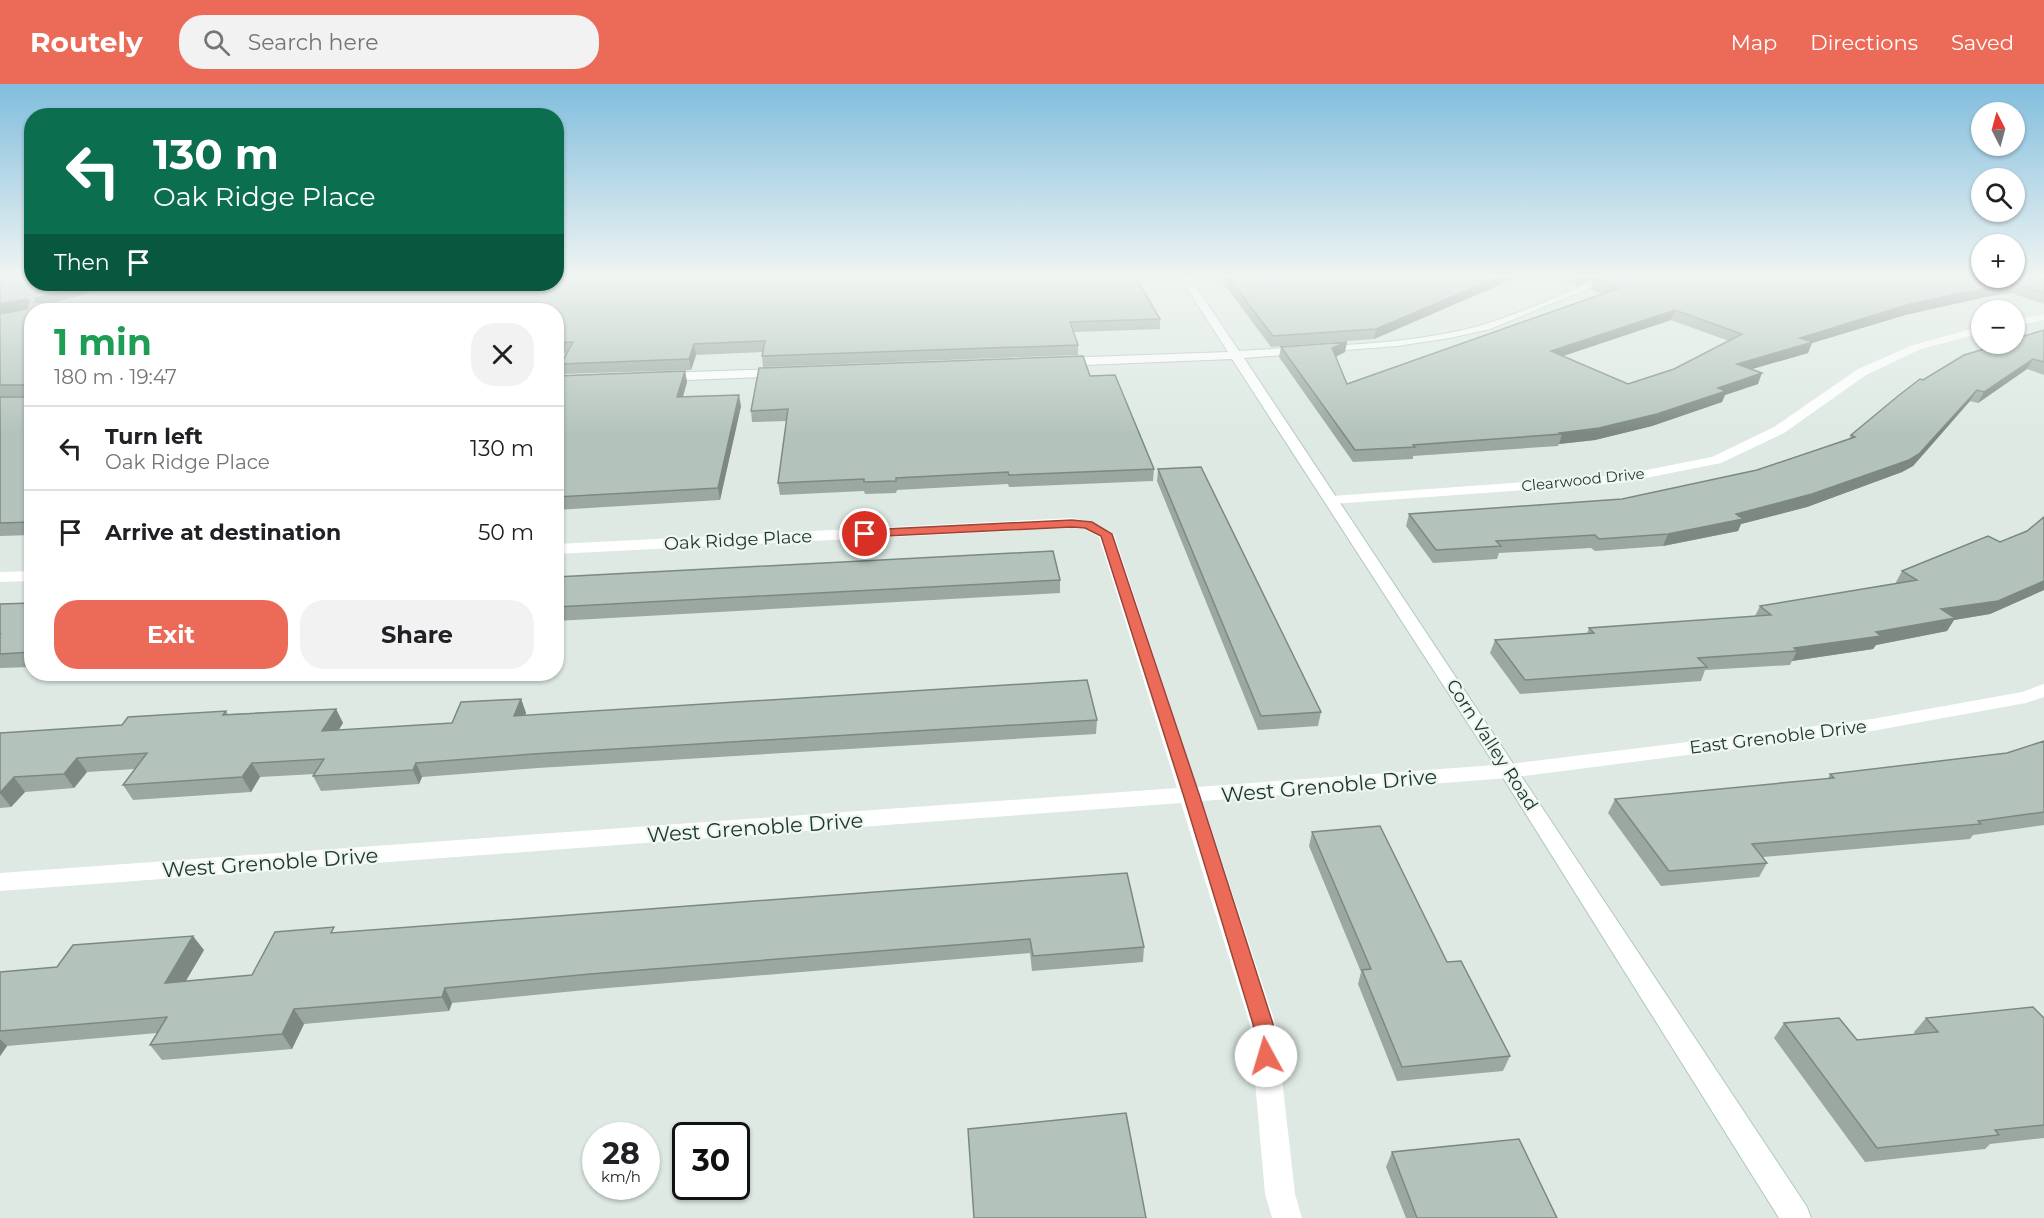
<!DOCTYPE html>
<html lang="en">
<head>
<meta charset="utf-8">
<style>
  :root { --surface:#fff; --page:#f2f2f2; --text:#202124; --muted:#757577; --line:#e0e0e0; --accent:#ec6b58 }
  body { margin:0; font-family:Montserrat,sans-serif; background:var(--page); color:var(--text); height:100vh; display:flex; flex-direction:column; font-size:22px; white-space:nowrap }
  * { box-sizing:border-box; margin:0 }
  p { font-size:20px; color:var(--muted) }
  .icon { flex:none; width:33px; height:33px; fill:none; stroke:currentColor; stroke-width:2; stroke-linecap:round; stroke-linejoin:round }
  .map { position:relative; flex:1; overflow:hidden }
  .panel { position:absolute; left:24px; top:219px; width:540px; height:378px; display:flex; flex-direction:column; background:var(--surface); border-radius:24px; box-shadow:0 2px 4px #0004 }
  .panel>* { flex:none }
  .banner { position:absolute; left:24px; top:24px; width:540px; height:183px; border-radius:24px; box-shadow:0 2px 4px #0004; background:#0b6e4f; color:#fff; overflow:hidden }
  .needle { width:39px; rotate:354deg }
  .fabs { position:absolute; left:1971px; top:18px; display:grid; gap:12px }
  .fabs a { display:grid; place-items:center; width:54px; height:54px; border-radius:50%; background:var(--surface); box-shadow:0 2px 4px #0004; font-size:30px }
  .speed { position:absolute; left:582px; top:1038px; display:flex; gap:12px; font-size:30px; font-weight:700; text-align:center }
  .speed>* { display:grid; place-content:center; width:78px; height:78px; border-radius:50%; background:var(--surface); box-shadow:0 2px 4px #0004; line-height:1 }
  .speed small { font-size:15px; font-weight:400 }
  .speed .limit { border:3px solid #111; border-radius:9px; background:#fff; color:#111 }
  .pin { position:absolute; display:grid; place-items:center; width:51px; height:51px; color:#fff; margin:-26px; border:3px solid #fff; border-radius:50%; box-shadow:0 2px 6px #0007 }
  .me { position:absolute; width:66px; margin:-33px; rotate:354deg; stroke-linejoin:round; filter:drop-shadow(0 0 4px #0008) }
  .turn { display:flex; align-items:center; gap:21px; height:126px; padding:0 30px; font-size:27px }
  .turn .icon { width:78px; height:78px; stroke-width:2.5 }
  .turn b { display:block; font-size:42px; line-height:51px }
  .then { display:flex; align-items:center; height:57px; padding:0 30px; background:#0003; gap:12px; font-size:22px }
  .round { display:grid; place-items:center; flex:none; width:63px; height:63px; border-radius:24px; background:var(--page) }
  .head { display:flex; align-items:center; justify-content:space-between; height:102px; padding:0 30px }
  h1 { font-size:36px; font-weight:700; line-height:45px; color:#1e9e55 }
  .primary-button { display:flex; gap:12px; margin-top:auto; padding:12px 30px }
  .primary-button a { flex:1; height:69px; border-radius:24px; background:var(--accent); color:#fff; font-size:24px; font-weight:700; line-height:69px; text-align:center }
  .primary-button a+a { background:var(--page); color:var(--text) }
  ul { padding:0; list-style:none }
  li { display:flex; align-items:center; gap:18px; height:84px; padding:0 30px; border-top:2px solid var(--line) }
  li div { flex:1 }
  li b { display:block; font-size:22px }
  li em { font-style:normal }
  header { display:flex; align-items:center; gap:36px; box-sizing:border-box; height:84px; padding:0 30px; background:var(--accent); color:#fff }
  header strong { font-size:28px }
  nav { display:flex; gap:33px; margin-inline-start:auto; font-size:21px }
  .search { width:420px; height:54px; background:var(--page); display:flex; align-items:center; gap:15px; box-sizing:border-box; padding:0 21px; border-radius:24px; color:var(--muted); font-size:22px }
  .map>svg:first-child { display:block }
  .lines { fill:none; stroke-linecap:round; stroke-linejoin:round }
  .secondary-casing { stroke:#b1c8bd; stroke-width:2 }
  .street { fill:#fff; fill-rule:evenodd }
  .secondary { fill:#fff; fill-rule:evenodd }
  .wall { fill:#9aa8a1; fill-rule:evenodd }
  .shaded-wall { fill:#7d8883 }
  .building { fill:#b3c3bb; stroke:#7d8883; stroke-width:1.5; fill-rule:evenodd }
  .route { fill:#ec6b58; stroke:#994639; stroke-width:1.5 }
  .labels { text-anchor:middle; stroke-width:4.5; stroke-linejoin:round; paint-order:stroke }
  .far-street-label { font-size:15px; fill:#20372e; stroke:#edf6f0 }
  .street-label { font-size:18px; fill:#20372e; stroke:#edf6f0 }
  .near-street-label { font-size:21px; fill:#20372e; stroke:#edf6f0 }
</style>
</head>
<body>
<header>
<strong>Routely</strong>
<div class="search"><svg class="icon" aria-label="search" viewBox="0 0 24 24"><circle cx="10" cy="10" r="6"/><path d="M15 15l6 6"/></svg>Search here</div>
<nav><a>Map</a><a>Directions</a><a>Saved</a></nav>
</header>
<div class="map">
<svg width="2044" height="1134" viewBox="0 0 2044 1134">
  <rect width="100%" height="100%" fill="#dde9e2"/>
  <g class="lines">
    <defs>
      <path id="secondary" d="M1179,192h10l50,75c80,-6 165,-4 243,-26 42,-12 83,-33 124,-49h13l-129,53 -40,9 -53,8 -153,12 563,849 4,11h-32l-277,-442 -270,-417 -171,7 -6,-4 6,-4 167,-6z
        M782,285l4,1v6l-124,5 -6,-4 6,-4z"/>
    </defs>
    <use href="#secondary" class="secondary-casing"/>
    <path class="street" d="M2044,230v6l-30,6v-6z
      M1982,242v7l-61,16 -55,26 -82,58 -63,30 -100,20 -289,21 -7,-4 7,-4 289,-21 91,-18 62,-30 84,-58 55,-24z
      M1072,434l21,4 21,12 83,253 312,-23 363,-45 150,-27 22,-8v13l-18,6 -154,28 -363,47 -307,23 74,224 19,169 7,24h-30l-7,-24 -15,-169 -69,-222 -1181,88v-18l1177,-85 -78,-251 -15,-8 -12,-1 -516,26v-10z
      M32,487v10l-32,1v-10z"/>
    <use href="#secondary" class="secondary"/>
  </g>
  <path class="wall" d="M0,192l1160,43v10l-86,3 4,13v10l-315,12 -1,-11 1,-4 -67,3 -5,15 -128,4 -2,-10 5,-11 -10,1v-44h-524v225l-32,1v-139h26v-1l-26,1z
    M1218,192h302l-146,63 -103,8z
    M1548,192h53l-24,9z
    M2044,192v28l-33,-11 -21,3 -85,19 -93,28 -4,10 -57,16 7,15 -33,11 -3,7 -70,24 -57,14 -36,4 -1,2 -145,10v3l-60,3 -74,-105 2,-10 64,5 -9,5 11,27 256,-90 -12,-4 3,-10zM1671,236l58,21 -55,28 -46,15 -65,-28z
    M2044,246v45l-17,-6 -49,34 -8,-2 -57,65 -11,6 -95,35 -66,17 -3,7 -75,15 -68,5 -4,-3 -92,5 -2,6 -64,4 -27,-37 3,-12 213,-15 135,-29 92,-31 2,-4 72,-55z
    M685,287l2,11 -4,15 58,9 -21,94 -164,10v-134z
    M1090,292l64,93 -1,12 -144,6 -1,-3 -111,6 -1,3 -31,1 -1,-3 -84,4 -2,-12 9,-62 -35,1 -1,-11z
    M1158,385l163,243 -3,14 -60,4 -101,-249z
    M2044,433v73l-54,24 -36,6 -7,11 -71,14 -3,4 -81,12 -2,4 -85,5 -4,11 -181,13 -30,-41 5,-13 92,-6 2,-6 166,-12 5,-10 135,-22 7,-13 98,-29 27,-11z
    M556,493l504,3v13l-504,28z
    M32,519v64l-32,1v-64z
    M521,615l5,14 -2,3 573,4 -1,14 -558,34 -116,9 -3,7 -98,7 -8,-15 2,-2 -55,3 -9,15 -118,8 -10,-15 12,-16 -48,3 -13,16 -49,4 -14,15 -11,1v-75l122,-8 104,-14 2,3 108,-5 7,14 -5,7 114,-7z
    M2044,657v84l-71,10 -3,4 -207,18 4,6 -8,14 -98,9 -53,-73 7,-14 213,-20 2,-5 177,-21z
    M1312,748l135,130 63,94 -7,15 -106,10 -39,-97 3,-12 -52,-126z
    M1127,789l17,74 -1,15 -111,9 -2,-18 -434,36 -144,14 -3,8 -145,13 -12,25 -130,11 -12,-15 7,-12 -150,13 -7,10v-84l57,-5 147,-17 -18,31 66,-6 85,-42z
    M1926,934h118v120l-54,6 -5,5 -120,13 -91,-124 10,-15 73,17 58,-6 -1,-2z
    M1392,1068l165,66h-151l-20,-51z"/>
  <path class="shaded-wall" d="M1501,192h19l-146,63 2,-10z
    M1579,192h22l-24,9z
    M90,200h40l-89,24 -6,-6 1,-4z
    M2016,200l-5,9 -21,3 -85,19 -93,28 -4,10 -76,22 5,-11 63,-26 110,-34 85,-18z
    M26,215l6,10 -32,7v-12z
    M1675,226l-4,10 -123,41 3,-10z
    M1347,258l-2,10 -14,7 1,-11z
    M694,260l2,11 -5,15 -2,-11z
    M2033,275l-6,10 -49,34 6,-11z
    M685,287l2,11 -8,27 -2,-12z
    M1762,289l-4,11 -33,11 -3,7 -70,24 -57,14 -36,4 3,-10 -2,-1 158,-45z
    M1977,306l-7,11 -57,65 -11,6 -95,35 -66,17 -3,7 -75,15 5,-12 68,-20z
    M739,311l2,11 -21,94 -2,-12z
    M2044,497v9l-54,24 -36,6 -7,11 -71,14 -3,4 -81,12 5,-10 -3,-3z
    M521,615l5,14 -7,17 -5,-14z
    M336,625l7,14 -14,23 -7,-15z
    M77,674l10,14 -13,16 -10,-14z
    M252,679l8,14 -9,15 -9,-15z
    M416,679l6,14 -3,7 -6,-14z
    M14,693l11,15 -14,15 -11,-14z
    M193,852l11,14 -28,47 -11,-14z
    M445,904l7,15 -3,8 -7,-14z
    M294,925l10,15 -12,25 -10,-15z
    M0,955l7,7 -7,10z"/>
  <path class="building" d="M0,192h32v8h58l-54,14 -1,4h18l64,-18h439v-8h579l25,43 -90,3 8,23 -316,11 3,-15 -71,3 -5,15 -128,5 12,-22 -17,1v-33h-524v212l-32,1v-126h26l2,-10 -2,-2h-26v-71l27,-5 2,-8 -3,-2 -26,5z
    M1227,192h274l-125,53 -103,7z
    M1605,192h377v2h32v-2h30v17l-28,-9 -21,2 -85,18 -110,34 13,4 -76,22 25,9 -44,15 8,3 -69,23 -58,14 -39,5 2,1 -149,11 2,2 -60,3 -74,-103 66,-5 -15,6 15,36 272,-96 -25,-8zM1675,226l67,24 -68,35 -46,15 -77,-33z
    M2044,246v32l-11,-3 -49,33 -7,-2 -58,64 -10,6 -97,34 -76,20 7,5 -75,15 -69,5 -4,-4 -99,6 5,5 -65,4 -27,-36 213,-15 135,-29 98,-33 -4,-2 47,-39 22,-17 3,1 41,-25 37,-11h13v-5z
    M1083,272l7,20 25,-1 39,94 -145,6 -1,-3 -112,6v3l-32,1v-3l-86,4 10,-74 -37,2 8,-43z
    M685,287l-8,26 62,-2 -21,93 -162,9v-121z
    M1201,383l120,245 -60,4 -103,-247z
    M2044,433v64l-46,20 -57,8 14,9 -79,14 5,4 -87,12 3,3 -99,7 9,9 -182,13 -30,-40 99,-7 -5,-5 182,-13 -11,-9 157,-26 -15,-9 86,-35 12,6 27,-11z
    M1053,467l7,29 -504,27v-30z
    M32,519v49l-32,2v-19l1,-2 -1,1v-30z
    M1087,596l10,40 -564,34 -117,9 -3,7 -100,6 11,-17 -72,4 -10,14 -119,8 24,-32 -70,5 -13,16 -50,3 -14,16v-60l122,-8 6,-8 98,-6 -3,4 113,-6 -14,22 130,-8 9,-21 60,-3 -7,17z
    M2044,657v71l-66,9 3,3 -229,20 15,19 -98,8 -54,-72 219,-21 -4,-4 177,-21z
    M1380,742l67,136 14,-1 49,95 -108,11 -40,-97 9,-1 -59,-137z
    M1127,789l17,74 -111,9 -3,-17 -440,35 -145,14 -3,9 -148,12 -12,25 -132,11 17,-28 -167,14v-59l57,-5 16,-22 120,-9 -28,47 87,-8 23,-43 59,-5 -3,6z
    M2033,923l11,11v107l-49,5 4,5 -122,13 -93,-125 55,-5 18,22 81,-8 -12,-14z
    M1126,1029l20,105h-172l-6,-89z
    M1519,1055l38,79h-140l-25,-66z"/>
  <linearGradient id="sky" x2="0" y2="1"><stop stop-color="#81bddd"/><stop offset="0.55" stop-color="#f0f5f2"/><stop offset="1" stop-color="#f0f5f2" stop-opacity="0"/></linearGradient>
  <rect width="2044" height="350" fill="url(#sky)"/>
  <path class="route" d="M1072,436l20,2 20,12 88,263 73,227 3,32 -3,6 -7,3 -7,-3 -6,-38 -69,-227 -83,-261 -16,-8 -13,-1 -207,10 -6,-3 6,-4z"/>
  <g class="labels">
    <g class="far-street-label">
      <text transform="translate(1583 396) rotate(-6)" y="5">Clearwood Drive</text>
    </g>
    <g class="street-label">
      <text transform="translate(738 456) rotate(-3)" y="6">Oak Ridge Place</text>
      <text transform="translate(1778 653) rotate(-7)" y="6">East Grenoble Drive</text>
      <text transform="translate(1492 661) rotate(57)" y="6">Corn Valley Road</text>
    </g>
    <g class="near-street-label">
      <text transform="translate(1329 702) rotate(-5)" y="7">West Grenoble Drive</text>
      <text transform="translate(755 744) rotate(-4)" y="7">West Grenoble Drive</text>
      <text transform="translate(270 779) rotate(-4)" y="7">West Grenoble Drive</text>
    </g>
  </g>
</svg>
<div class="fabs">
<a><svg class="needle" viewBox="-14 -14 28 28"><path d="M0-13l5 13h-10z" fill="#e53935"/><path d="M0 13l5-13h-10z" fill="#757577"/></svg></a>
<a><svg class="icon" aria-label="search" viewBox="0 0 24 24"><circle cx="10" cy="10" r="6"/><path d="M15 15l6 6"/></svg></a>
<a>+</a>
<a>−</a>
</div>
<div class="speed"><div>28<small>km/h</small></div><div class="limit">30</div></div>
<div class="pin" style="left:865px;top:450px;background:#d93025"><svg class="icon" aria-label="arrive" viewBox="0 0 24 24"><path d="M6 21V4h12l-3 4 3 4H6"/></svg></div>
<svg class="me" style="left:1266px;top:972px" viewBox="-20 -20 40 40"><circle r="19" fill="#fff"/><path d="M0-13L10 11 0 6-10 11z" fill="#ec6b58"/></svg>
<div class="banner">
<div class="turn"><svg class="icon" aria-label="left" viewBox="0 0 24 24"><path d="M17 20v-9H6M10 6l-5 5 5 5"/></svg><div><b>130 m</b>Oak Ridge Place</div></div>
<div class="then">Then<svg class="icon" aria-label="arrive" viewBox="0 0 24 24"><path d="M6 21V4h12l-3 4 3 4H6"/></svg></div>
</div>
<section class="panel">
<div class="head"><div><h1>1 min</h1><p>180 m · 19:47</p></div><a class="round"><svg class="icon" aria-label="close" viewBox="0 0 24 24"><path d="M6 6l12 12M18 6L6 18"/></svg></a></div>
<ul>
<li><svg class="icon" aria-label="left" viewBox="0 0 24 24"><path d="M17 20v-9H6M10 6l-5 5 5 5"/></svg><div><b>Turn left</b><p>Oak Ridge Place</p></div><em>130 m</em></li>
<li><svg class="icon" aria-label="arrive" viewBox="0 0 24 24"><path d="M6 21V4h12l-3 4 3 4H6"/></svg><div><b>Arrive at destination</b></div><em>50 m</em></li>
</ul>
<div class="primary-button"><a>Exit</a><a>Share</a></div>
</section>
</div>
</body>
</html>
